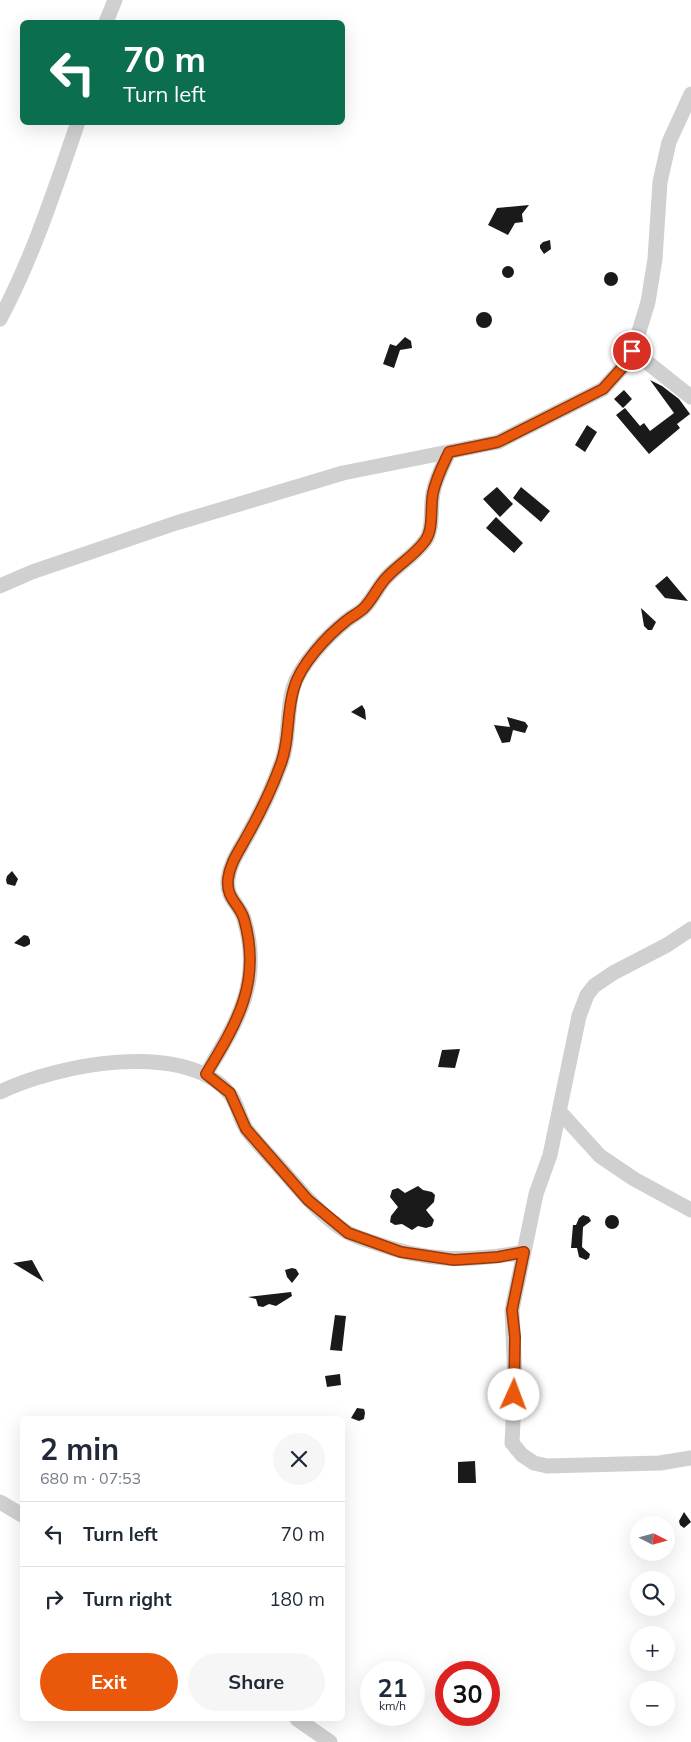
<!DOCTYPE html>
<html lang="en">
<head>
<meta charset="utf-8">
<style>
  :root { --surface:#fff; --page:#f6f6f7; --text:#1f2937; --muted:#747a83; --line:#e0e1e3; --accent:#ea580c }
  body { margin:0; font-family:Mulish,sans-serif; background:var(--page); color:var(--text); height:100vh; display:flex; flex-direction:column; font-size:19px; white-space:nowrap }
  * { box-sizing:border-box; margin:0 }
  p { font-size:16px; color:var(--muted) }
  .icon { flex:none; width:28px; height:28px; fill:none; stroke:currentColor; stroke-width:2; stroke-linecap:round; stroke-linejoin:round }
  .map { position:relative; flex:1; overflow:hidden }
  .panel { position:absolute; left:20px; top:1416px; width:325px; height:305px; display:flex; flex-direction:column; background:var(--surface); border-radius:8px; box-shadow:0 5px 20px #0002 }
  .panel>* { flex:none }
  .guide { position:absolute; left:20px; top:20px; width:325px; height:105px; border-radius:8px; box-shadow:0 5px 20px #0002; background:#0b6e4f; color:#fff; overflow:hidden }
  .needle { width:32px; rotate:96deg }
  .fabs { position:absolute; left:630px; top:1516px; display:grid; gap:10px }
  .fabs a { display:grid; place-items:center; width:45px; height:45px; border-radius:50%; background:var(--surface); box-shadow:0 5px 20px #0002; font-size:25px }
  .speed { position:absolute; left:360px; top:1661px; display:flex; gap:10px; font-size:25px; font-weight:700; text-align:center }
  .speed>* { display:grid; place-content:center; width:65px; height:65px; border-radius:50%; background:var(--surface); box-shadow:0 5px 20px #0002; line-height:1 }
  .speed small { font-size:12px; font-weight:400 }
  .speed .limit { border:8px solid #d22; background:#fff; color:#111 }
  .pin { position:absolute; display:grid; place-items:center; width:42px; height:42px; color:#fff; margin:-21px; border:2px solid #fff; border-radius:50%; box-shadow:0 1px 5px #0007 }
  .me { position:absolute; width:55px; margin:-28px; rotate:2deg; stroke-linejoin:round; filter:drop-shadow(0 0 4px #0008) }
  .turn { display:flex; align-items:center; gap:18px; height:105px; padding:0 20px; font-size:22px }
  .turn .icon { width:65px; height:65px; stroke-width:2.5 }
  .turn b { display:block; font-size:35px; line-height:42px }
  .round { display:grid; place-items:center; flex:none; width:52px; height:52px; border-radius:26px; background:var(--page) }
  .overview { display:flex; align-items:center; justify-content:space-between; height:85px; padding:0 20px }
  h1 { font-size:30px; font-weight:700; line-height:38px }
  .cta { display:flex; gap:10px; margin-top:auto; padding:10px 20px }
  .cta a { flex:1; height:58px; border-radius:30px; background:var(--accent); color:#fff; font-size:20px; font-weight:700; line-height:58px; text-align:center }
  .cta a+a { background:var(--page); color:var(--text) }
  ul { padding:0; list-style:none }
  li { display:flex; align-items:center; gap:15px; height:65px; padding:0 20px; border-top:1px solid var(--line) }
  li div { flex:1 }
  li b { display:block; font-size:19px }
  li em { font-style:normal }
  .map>svg:first-child { display:block }
  .building { fill:#1a1a1a }
  .lines { fill:none; stroke-linecap:round; stroke-linejoin:round }
  .minor { stroke:#d0d0d0; stroke-width:15 }
  .route-casing { stroke:#983908; stroke-width:12 }
  .route { stroke:#ea580c; stroke-width:9 }
</style>
</head>
<body>
<div class="map">
<svg width="691" height="1742" viewBox="0 0 691 1742">
  <rect width="100%" height="100%" fill="#fff"/>
  <path class="building" d="M529,205l-7,9 1,8 -8,1 -7,12 -20,-10 9,-17z
    M550,240l1,9 -7,5 -4,-6v-3l3,-3z
    M502 272a6 6 0 1 1 12 0a6 6 0 1 1-12 0Z
    M604 279a7 7 0 1 1 14 0a7 7 0 1 1-14 0Z
    M476 320a8 8 0 1 1 16 0a8 8 0 1 1-16 0Z
    M405,337l6,4 1,7 -12,2 -6,18 -11,-4 7,-20 6,2z
    M650,380l12,6 17,13 11,15 -13,10 3,4 -31,26 -33,-39 9,-7 15,18 4,-3 6,8 24,-18z
    M624,390l8,9 -9,9 -9,-9z
    M587,425l10,7 -12,20 -10,-7z
    M497,487l16,17 -13,13 -17,-18z
    M521,487l29,24 -9,11 -28,-24z
    M496,517l27,26 -9,10 -28,-25z
    M667,576l21,25 -23,-3 -10,-12z
    M641,608l15,14 -4,8h-4l-4,-4z
    M362,705l3,5 1,10 -15,-8z
    M507,717l18,5 3,4 -3,7 -12,-3 -3,12 -8,1 -8,-18 16,2z
    M12,871l6,8 -3,7 -8,-2 -1,-4 1,-4z
    M24,935l4,1 2,4v4l-3,2 -3,1 -10,-4z
    M460,1049l-5,19 -17,-1 4,-17z
    M418,1186l5,4 9,2 3,3 -1,7 -8,8 8,10 -2,6 -6,2 -8,-2 -6,4 -10,-6 -7,1 -5,-3 1,-6 7,-9 -8,-10 2,-7 6,-2 7,5z
    M605 1222a7 7 0 1 1 14 0a7 7 0 1 1-14 0Z
    M583,1215l6,2 2,4 -8,6 -1,20 8,7 -1,4 -3,2 -7,-3 -2,-9h-6l2,-23h3l3,-7z
    M32,1260l12,22 -31,-19z
    M292,1268l4,1 3,5 -7,9 -5,-6 -2,-7z
    M291,1292l1,4 -16,10 -7,-2 -6,3 -5,-1 -2,-7 -8,-2z
    M335,1315l11,1 -4,35 -12,-1z
    M340,1374l1,11 -14,2 -2,-11z
    M357,1408l7,1 1,4 -1,6 -5,2 -8,-3z
    M475,1461l1,22h-18v-21z
    M684,1512l7,10 -7,6 -4,-3 -1,-4z"/>
  <g class="lines">
    <path class="minor" d="M106,22l9,-22
      M0,319c33,-62 55,-130 78,-197
      M633,351l58,46
      M0,586l32,-14 144,-49 167,-50 155,-31 105,-53 27,-30 7,-21 11,-36 7,-43 5,-77 9,-40 22,-48
      M691,929l-24,16 -54,28 -19,13 -7,9 -8,21 -29,139 -14,39 -24,116 3,71 -3,62 10,12 12,8 13,3 113,-3 31,-5
      M206,1074c31,-52 57,-92 38,-155 -5,-16 -18,-20 -16,-40 2,-16 11,-28 18,-41 13,-23 25,-47 34,-72 10,-24 6,-52 13,-78 7,-23 34,-52 53,-67 6,-5 13,-8 18,-13 9,-9 14,-22 23,-31 12,-13 27,-21 38,-36 9,-12 5,-33 8,-48 3,-15 10,-28 16,-41
      M0,1092c55,-27 183,-53 229,1 9,10 10,26 18,37 9,12 20,23 30,34 20,23 44,53 70,68 8,5 17,7 25,10 55,20 95,20 152,10
      M560,1112l40,44 34,23 57,31
      M0,1502l22,13
      M297,1719l33,23"/>
  </g>
  <g class="lines">
    <defs>
      <path id="route" d="M514,1395l1,-58 -3,-27 12,-58 -26,5 -44,3 -53,-8 -53,-19 -40,-33 -62,-71 -16,-36 -24,-19c31,-51 56,-92 38,-155 -5,-16 -18,-20 -16,-40 2,-16 11,-28 18,-41 13,-23 25,-47 34,-72 10,-24 6,-52 14,-78 6,-23 33,-52 52,-67 6,-5 13,-8 18,-13 9,-9 14,-22 23,-31 12,-13 27,-21 38,-36 9,-12 5,-33 8,-48 3,-15 10,-28 16,-41l49,-10 105,-53 27,-30 2,-8"/>
    </defs>
    <use href="#route" class="route-casing"/>
    <use href="#route" class="route"/>
  </g>
</svg>
<div class="fabs">
<a><svg class="needle" viewBox="-14 -14 28 28"><path d="M0-13l5 13h-10z" fill="#e53935"/><path d="M0 13l5-13h-10z" fill="#747a83"/></svg></a>
<a><svg class="icon" aria-label="search" viewBox="0 0 24 24"><circle cx="10" cy="10" r="6"/><path d="M15 15l6 6"/></svg></a>
<a>+</a>
<a>−</a>
</div>
<div class="speed"><div>21<small>km/h</small></div><div class="limit">30</div></div>
<div class="pin" style="left:632px;top:351px;background:#d93025"><svg class="icon" aria-label="arrive" viewBox="0 0 24 24"><path d="M6 21V4h12l-3 4 3 4H6"/></svg></div>
<svg class="me" style="left:514px;top:1395px" viewBox="-20 -20 40 40"><circle r="19" fill="#fff"/><path d="M0-13L10 11 0 6-10 11z" fill="#ea580c"/></svg>
<div class="guide">
<div class="turn"><svg class="icon" aria-label="left" viewBox="0 0 24 24"><path d="M17 20v-9H6M10 6l-5 5 5 5"/></svg><div><b>70 m</b>Turn left</div></div>
</div>
<section class="panel">
<div class="overview"><div><h1>2 min</h1><p>680 m · 07:53</p></div><a class="round"><svg class="icon" aria-label="close" viewBox="0 0 24 24"><path d="M6 6l12 12M18 6L6 18"/></svg></a></div>
<ul>
<li><svg class="icon" aria-label="left" viewBox="0 0 24 24"><path d="M17 20v-9H6M10 6l-5 5 5 5"/></svg><div><b>Turn left</b></div><em>70 m</em></li>
<li><svg class="icon" aria-label="right" viewBox="0 0 24 24"><path d="M7 20v-9h11M14 6l5 5-5 5"/></svg><div><b>Turn right</b></div><em>180 m</em></li>
</ul>
<div class="cta"><a>Exit</a><a>Share</a></div>
</section>
</div>
</body>
</html>
